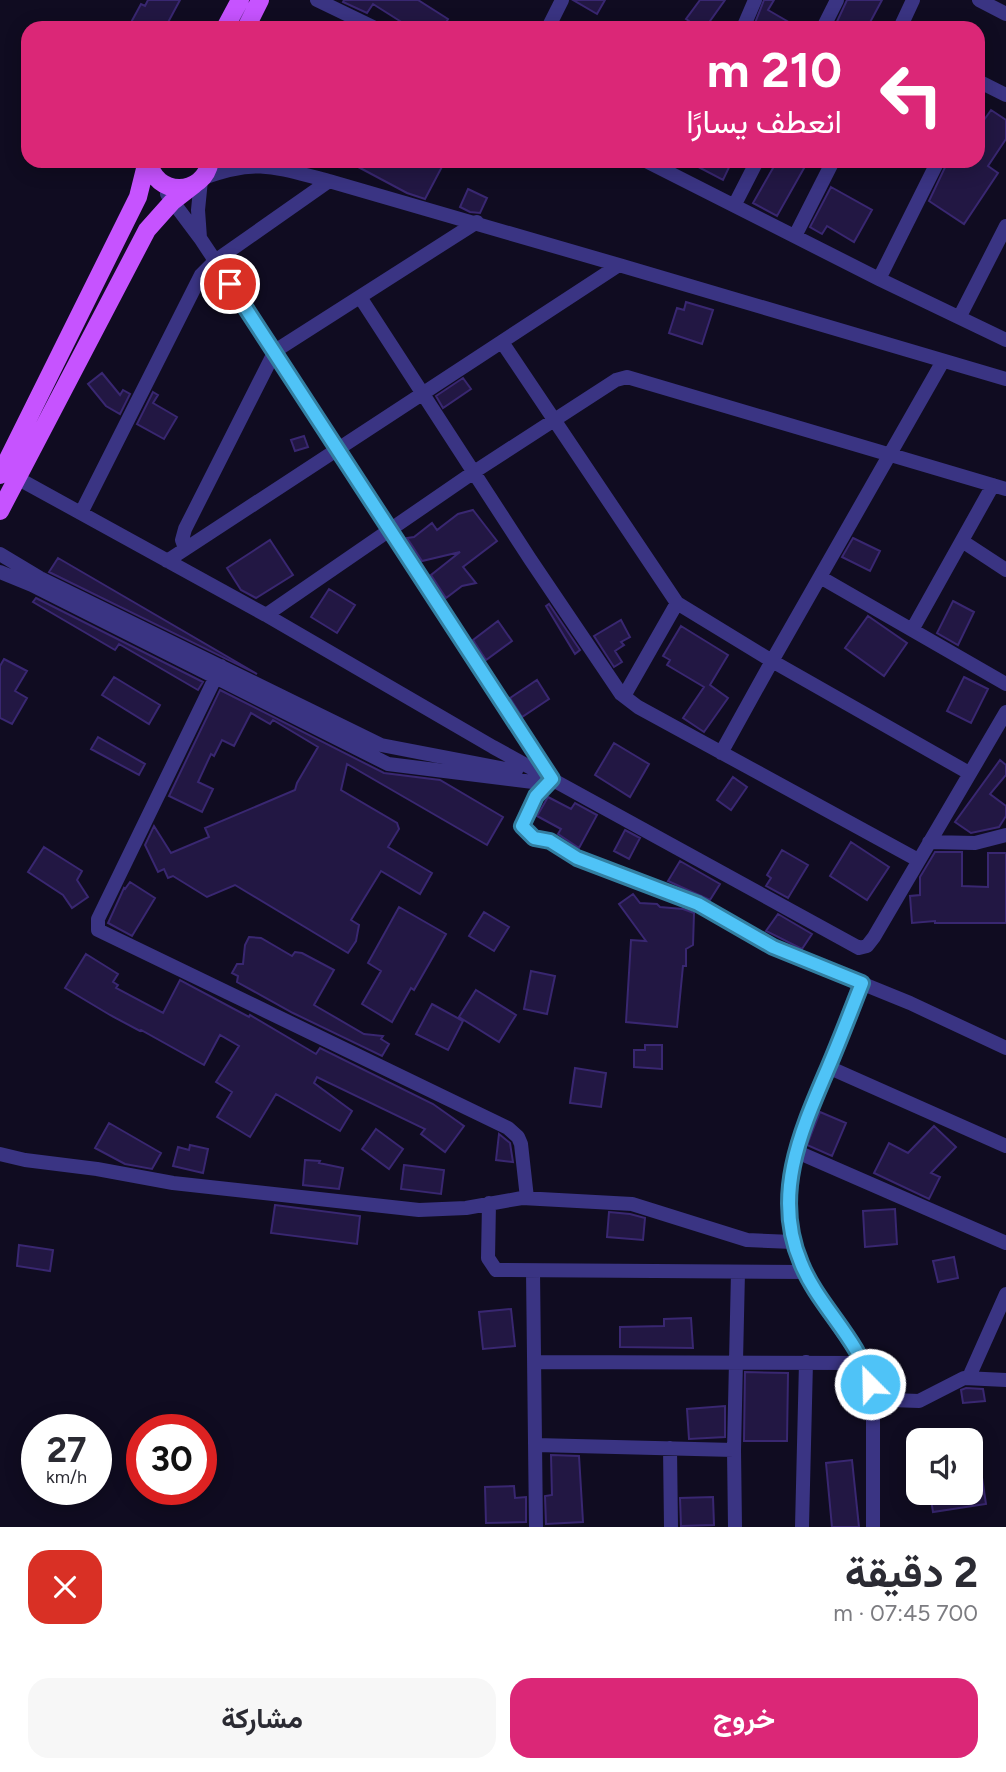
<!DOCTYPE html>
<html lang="ar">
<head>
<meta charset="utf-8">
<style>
  :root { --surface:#fff; --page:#f7f7f7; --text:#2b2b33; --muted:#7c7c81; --accent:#db2777 }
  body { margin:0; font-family:Figtree,Vazirmatn,sans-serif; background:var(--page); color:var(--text); direction:rtl; height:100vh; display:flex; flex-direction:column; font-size:26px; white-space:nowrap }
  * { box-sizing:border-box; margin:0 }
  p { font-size:23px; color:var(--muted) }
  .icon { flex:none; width:38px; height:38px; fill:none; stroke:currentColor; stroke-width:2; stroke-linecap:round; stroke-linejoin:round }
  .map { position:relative; height:1527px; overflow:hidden; direction:ltr }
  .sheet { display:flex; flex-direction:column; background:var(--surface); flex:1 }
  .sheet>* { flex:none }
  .hud { position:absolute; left:21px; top:21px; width:964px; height:147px; border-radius:21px; box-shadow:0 4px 18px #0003; direction:rtl; background:#db2777; color:#fff; overflow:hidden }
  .fabs { position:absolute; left:906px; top:1428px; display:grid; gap:14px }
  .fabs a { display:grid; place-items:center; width:77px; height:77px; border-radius:14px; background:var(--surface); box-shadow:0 4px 18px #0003; font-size:35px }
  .speed { position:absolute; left:21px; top:1414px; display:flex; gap:14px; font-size:35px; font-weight:700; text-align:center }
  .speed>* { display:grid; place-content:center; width:91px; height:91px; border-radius:50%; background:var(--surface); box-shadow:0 4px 18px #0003; line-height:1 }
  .speed small { font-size:18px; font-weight:400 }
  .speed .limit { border:10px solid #d22; background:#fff; color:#111 }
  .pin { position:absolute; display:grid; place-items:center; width:60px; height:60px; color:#fff; margin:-30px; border:4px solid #fff; border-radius:50%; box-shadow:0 2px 7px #0007 }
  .me { position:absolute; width:77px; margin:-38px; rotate:337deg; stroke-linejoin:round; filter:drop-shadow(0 0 5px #0008) }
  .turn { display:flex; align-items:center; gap:24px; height:147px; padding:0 28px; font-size:32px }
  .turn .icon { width:91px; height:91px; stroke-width:2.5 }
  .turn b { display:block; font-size:49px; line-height:60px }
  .round { display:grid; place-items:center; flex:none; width:74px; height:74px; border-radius:21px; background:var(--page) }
  .headline { display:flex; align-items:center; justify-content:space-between; height:119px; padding:0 28px }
  h1 { font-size:42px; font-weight:700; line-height:52px }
  .button { display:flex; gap:14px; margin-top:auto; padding:14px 28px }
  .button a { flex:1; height:80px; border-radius:21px; background:var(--accent); color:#fff; font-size:28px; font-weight:700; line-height:80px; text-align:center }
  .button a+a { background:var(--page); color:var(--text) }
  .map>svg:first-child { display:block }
  .building { fill:#221743; stroke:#392771; stroke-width:2 }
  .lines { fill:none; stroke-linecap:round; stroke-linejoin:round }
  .street { stroke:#3a3483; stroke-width:14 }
  .primary { stroke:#c653ff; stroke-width:18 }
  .route-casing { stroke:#337fa1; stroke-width:18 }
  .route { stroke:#4fc3f7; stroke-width:12 }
</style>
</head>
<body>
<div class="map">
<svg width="1006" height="1527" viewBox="0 0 1006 1527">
  <rect width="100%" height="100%" fill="#100c21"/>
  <path class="building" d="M148,0h32l-15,28h-37l13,-24 4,2z
    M344,0h74l30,19 -5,9h-32l-38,-24 -6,9 -24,-11z
    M573,0h32l-8,14z
    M700,0h25l-20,28h-20l4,-7 -3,-2z
    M764,0h10l-6,10 31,18h-46z
    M847,0h35l-15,28h-33z
    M991,110l15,10v19l-18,27 10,7 -34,51 -35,-23 19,-40h30v-44l6,3z
    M347,161h98l-20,38 -18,-6z
    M687,161h45l-9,19z
    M777,161h31l-31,55 -24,-13z
    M831,187l41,23 -18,32 -27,-16 -5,8 -12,-7z
    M468,189l19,9 -7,15 -10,-1 -10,-5z
    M686,302l27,8 -11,34 -33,-11 8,-25 7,2z
    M102,373l18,22 3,-5 7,4 -10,20 -14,-8 -18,-22z
    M463,378l8,11 -28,19 -7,-12z
    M153,392l5,3 -5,8 24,14 -13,22 -27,-15z
    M304,436l4,11 -13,4 -4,-11z
    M473,510l24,31 -34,26 13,16 -14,3 -16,12 -15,-23 29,-23 -38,9 -15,-23 7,-1 18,-14 5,7 21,-16z
    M853,538l27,13 -10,20 -28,-14z
    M270,540l23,35 -37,23 -15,-8 -14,-22z
    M58,558l199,116 -208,-102z
    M329,589l26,16 -18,28 -26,-16z
    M36,598l167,84 -5,8 -79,-46 -4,6 -82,-48z
    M953,601l21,11 -16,33 -21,-12z
    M549,604l31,46 -5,4 -29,-48z
    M868,616l39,27 -23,33 -39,-28z
    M621,620l9,17 -9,5 3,3 -9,6 7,11 -8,5 -20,-31z
    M498,621l14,20 -26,19 -13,-20z
    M681,626l47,29 -18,30 18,13 -24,34 -21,-14 21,-31 -37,-22 3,-5 -7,-4z
    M4,659l23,12 -12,20 12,7 -15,26 -12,-6v-52z
    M114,677l46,28 -11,19 -47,-29z
    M964,677l24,12 -17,34 -24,-12z
    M537,680l12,19 -27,18 -12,-19z
    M220,690l164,83 56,7 63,37 -16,28 -140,-81 -6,26 56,33 2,6 -11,18 44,26 -12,21 -39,-23 -30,49 8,5 -3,16 -8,12 -113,-68 -28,12 -34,-21 -5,2 -4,-9 -6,3 -13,-27 9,-19 17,27 38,-16 -4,-9 90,-38 2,-7 21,-36 -45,-27 -3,4 -19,-11 -17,33 -12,-6 -8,16 -3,-2 -13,28 15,7 -11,23 -33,-16z
    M98,737l47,27 -6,11 -48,-26z
    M614,743l35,21 -19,33 -35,-22z
    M1000,760l6,5v10l-16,19 16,12v10l-7,11 -28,6 -16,-11z
    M733,777l14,10 -16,23 -14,-10z
    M548,797l23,12 4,-6 22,12 -18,33 -21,-14 3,-5 -24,-13z
    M625,830l15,8 -11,21 -15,-8z
    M851,842l38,25 -22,33 -37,-24z
    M44,847l38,24 -5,9 11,17 -16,11 -9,-13 -35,-23z
    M782,850l26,15 -20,33 -22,-12 5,-8 -4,-3z
    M935,852h27v34l26,1v-34h18v70h-71v-2l-23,2 -2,-27 10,-1v-18z
    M680,861l40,23 -10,16 -42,-19z
    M130,882l25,16 -23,38 -24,-13 16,-35 1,1z
    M633,894l7,9 17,1 3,3 23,2 11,4 -1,32 -7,4v17h-3l-6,61 -51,-5 5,-82 15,1 -27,-37z
    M399,907l47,27 -32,56 -3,-2 -19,34 -30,-18 19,-33 -13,-8z
    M484,912l25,15 -15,24 -25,-15z
    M778,914l34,20 -10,15 -36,-18z
    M249,937l12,1 31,18 3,-4 7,1 32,17 -20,35 50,29 19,2 -2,3 8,5 -7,12 -89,-43 -56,-31 1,-6 -6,-3 5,-9h6l2,-19z
    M86,954l32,20 -5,8 5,3 -2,3 47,25 17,-33 69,37 1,-2 66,39 4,-6 113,56 31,22 -19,26 -24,-18 4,-5 -108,-52 -3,6 38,28 -12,20 -64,-37 -26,43 -33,-20 15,-25 -16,-10 23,-36 -19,-11 -16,30 -63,-35 -1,1 -30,-16 -45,-27z
    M531,971l24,5 -8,38 -23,-5z
    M476,990l40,25 -17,27 -40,-25z
    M432,1004l31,17 -15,29 -32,-16z
    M645,1045h17v24l-28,-2v-17h11z
    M575,1068l31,5 -5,34 -31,-4z
    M820,1112l26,11 -14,33 -25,-11z
    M109,1123l52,30 -9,16 -27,-5 -30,-16z
    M934,1126l22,21 -25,26 9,4 -11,22 -55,-26 15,-30 19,10z
    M376,1129l27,20 -14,20 -27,-20z
    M499,1134l11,9 3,19 -17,-2z
    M190,1145l18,4 -5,24 -30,-7 5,-19 11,3z
    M305,1160l15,1 -1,2 24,5 -4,21 -36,-4z
    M404,1165l40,5 -3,24 -40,-5z
    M275,1205l85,11 -3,28 -86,-11z
    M895,1209l2,35 -32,3 -2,-36z
    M609,1212l21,2 15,4 -2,22 -36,-3z
    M19,1245l34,5 -3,21 -33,-5z
    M954,1257l4,21 -20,4 -5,-21z
    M511,1309l4,37 -32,3 -4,-37z
    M691,1318l2,30 -73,-1v-20l44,-1v-7z
    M745,1372l43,1 -1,68h-43z
    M966,1388l17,1 2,12 -22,2 -2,-13z
    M725,1406v31l-36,2 -2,-30z
    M971,1451h7l8,53 -53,8 -3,-19h41z
    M551,1455l28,1 4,66 -37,2 -1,-28 7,-1z
    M852,1460l7,67h-27l-6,-64z
    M514,1486l1,12 11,-1v25l-40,1 -1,-36z
    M713,1497l1,28 -33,1 -1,-28z"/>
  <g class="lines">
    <path class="street" d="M317,0l58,28
      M979,0l27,14
      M548,28l14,-28
      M743,28l12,-28
      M823,28l14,-28
      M900,28l13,-28
      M978,81l28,14
      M646,161l233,118 127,61
      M203,178c55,-20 72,-11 126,3
      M735,204l22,-43
      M795,236l38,-75
      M200,238l-2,-28 3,-30
      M879,279l59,-118
      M360,297l170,262 91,135 17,13 280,153
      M960,316l46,-90
      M502,342l175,261 95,58 197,112
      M17,478l249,137 227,132 366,201 8,-2 7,-9 132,-225
      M81,513l120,-238 14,-14 114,-80 290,84
      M962,541l44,29
      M185,548l-3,-8 3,-11 90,-178 202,-129
      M0,554l40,24 341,167 135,26
      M167,561l452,-296 387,114
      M0,572l32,13 356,179 145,18 18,-3 -276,-428 -75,-113 -33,-44
      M820,577l186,107
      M266,615l208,-143 142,-92 11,-3 379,112
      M912,630l81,-145
      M221,666l-123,253v11l410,198 10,9 3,7 6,54
      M624,696l53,-93
      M721,753l51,-92 171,-300
      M552,780l-16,16 -14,30 12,12 16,3 27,17 121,46 89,49 123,50 96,45
      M929,842l46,1 31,-8
      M862,983l-65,161 -9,54v21l13,44 21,40 39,56 7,17 5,31v120
      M828,1067l178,79
      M795,1151l211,92
      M0,1154l25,6 72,9 76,14 246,27 47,-2 56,-10 110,6 115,36 46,2
      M489,1203l-1,55 8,12 309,2
      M533,1271l3,256
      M535,1362l328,1
      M969,1377l37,-83
      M872,1393l19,7 28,1 45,-23 42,2
      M536,1445l198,5
      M670,1448l1,79
      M735,1527l-1,-77 4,-178
      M802,1527l4,-165"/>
    <path class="primary" d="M225,28l15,-28
      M246,28l14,-28
      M149,161c5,36 55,36 61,0
      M0,475l138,-278 9,-36
      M0,511l147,-281 25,-28 22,-17"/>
  </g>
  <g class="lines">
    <defs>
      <path id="route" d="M230,284l322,495 -16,17 -14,30 12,12 16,3 27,17 121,46 75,43 89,36c-11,28 -22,57 -34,85 -27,63 -56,127 -27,195 17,43 59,77 69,121"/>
    </defs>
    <use href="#route" class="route-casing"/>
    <use href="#route" class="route"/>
  </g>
</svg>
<div class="fabs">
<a><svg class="icon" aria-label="sound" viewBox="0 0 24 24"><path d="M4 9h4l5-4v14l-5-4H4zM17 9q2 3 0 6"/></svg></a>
</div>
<div class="speed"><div>27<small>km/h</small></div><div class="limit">30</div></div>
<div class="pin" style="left:230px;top:284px;background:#d93025"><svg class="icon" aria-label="arrive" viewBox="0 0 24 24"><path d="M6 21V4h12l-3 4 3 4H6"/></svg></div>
<svg class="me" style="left:870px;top:1384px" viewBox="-20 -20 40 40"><circle r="17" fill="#4fc3f7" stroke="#fff" stroke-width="3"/><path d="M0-11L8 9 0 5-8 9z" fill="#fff"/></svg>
<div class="hud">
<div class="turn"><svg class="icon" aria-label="left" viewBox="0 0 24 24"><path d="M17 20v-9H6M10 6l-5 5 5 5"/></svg><div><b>210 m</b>انعطف يسارًا</div></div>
</div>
</div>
<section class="sheet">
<div class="headline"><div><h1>2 دقيقة</h1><p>700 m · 07:45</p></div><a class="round" style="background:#d93025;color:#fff"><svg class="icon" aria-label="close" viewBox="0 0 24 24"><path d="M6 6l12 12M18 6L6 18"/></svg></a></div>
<div class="button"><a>خروج</a><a>مشاركة</a></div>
</section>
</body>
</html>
